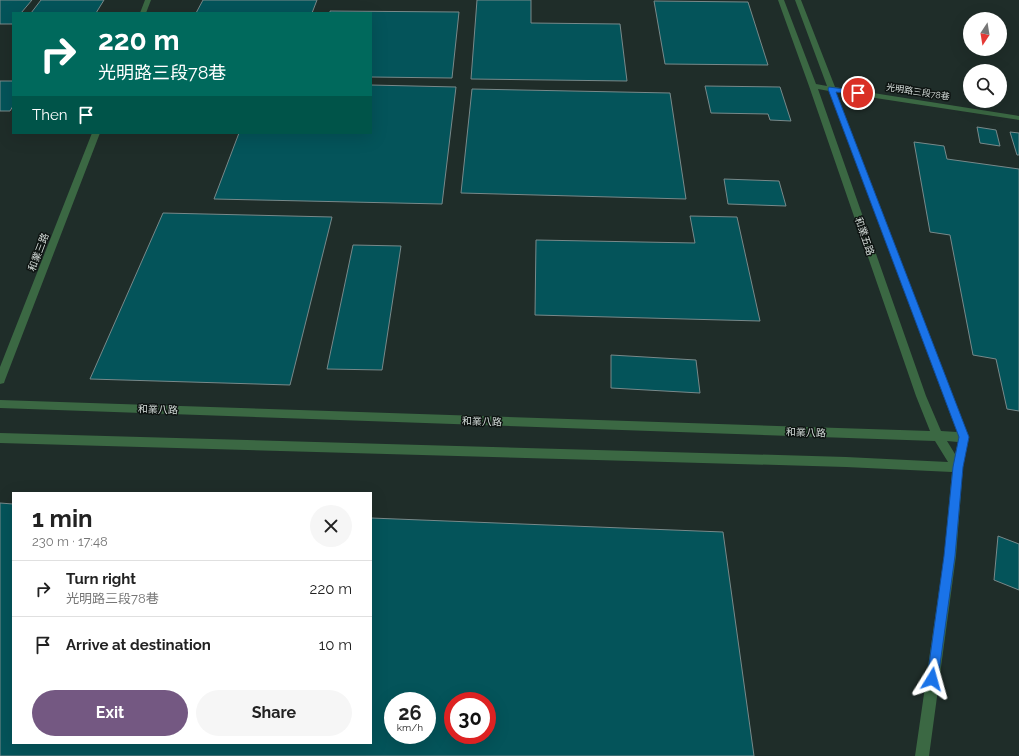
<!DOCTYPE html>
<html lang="en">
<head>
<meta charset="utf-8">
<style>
  :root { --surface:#fff; --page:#f6f6f6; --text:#222; --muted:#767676; --line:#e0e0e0; --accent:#745882 }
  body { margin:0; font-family:Raleway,"Noto Sans TC",sans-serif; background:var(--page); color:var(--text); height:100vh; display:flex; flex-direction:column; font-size:15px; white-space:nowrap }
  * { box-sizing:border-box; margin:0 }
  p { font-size:13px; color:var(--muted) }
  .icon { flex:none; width:22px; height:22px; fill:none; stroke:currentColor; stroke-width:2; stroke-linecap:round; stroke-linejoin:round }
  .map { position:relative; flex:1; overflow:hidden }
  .panel { position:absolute; left:12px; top:492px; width:360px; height:252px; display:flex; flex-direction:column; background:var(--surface); border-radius:0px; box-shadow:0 4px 16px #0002 }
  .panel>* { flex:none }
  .top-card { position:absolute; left:12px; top:12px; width:360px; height:122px; border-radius:0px; box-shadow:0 4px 16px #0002; background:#00695c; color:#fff; overflow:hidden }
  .needle { width:26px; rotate:192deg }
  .fabs { position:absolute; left:963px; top:12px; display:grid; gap:8px }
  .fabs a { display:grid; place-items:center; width:44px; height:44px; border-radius:50%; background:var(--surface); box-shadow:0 4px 16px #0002; font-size:20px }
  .speed { position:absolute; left:384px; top:692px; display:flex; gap:8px; font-size:20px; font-weight:700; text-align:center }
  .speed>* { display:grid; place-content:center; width:52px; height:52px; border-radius:50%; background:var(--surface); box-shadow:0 4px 16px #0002; line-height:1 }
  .speed small { font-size:10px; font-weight:400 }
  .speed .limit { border:6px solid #d22; background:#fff; color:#111 }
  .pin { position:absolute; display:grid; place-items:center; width:34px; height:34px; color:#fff; margin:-17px; border:2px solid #fff; border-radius:50%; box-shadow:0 1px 4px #0007 }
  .me { position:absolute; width:44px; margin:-22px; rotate:8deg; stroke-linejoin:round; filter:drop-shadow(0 0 3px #0008) }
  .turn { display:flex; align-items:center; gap:14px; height:84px; padding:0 20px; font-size:18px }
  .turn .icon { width:52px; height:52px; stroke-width:2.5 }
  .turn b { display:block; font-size:28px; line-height:34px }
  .then { display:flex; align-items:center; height:38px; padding:0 20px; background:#0003; gap:8px; font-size:15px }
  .round { display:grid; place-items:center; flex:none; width:42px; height:42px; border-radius:21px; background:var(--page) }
  .headline { display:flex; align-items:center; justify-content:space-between; height:68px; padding:0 20px }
  h1 { font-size:24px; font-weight:700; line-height:30px }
  .button { display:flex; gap:8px; margin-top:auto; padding:8px 20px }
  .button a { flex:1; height:46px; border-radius:24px; background:var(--accent); color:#fff; font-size:16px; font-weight:700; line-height:46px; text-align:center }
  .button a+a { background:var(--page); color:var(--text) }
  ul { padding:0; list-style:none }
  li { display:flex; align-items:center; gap:12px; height:56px; padding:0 20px; border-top:1px solid var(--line) }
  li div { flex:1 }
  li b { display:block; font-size:15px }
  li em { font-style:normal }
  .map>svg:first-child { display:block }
  .building { fill:#04545a; stroke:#78898a; fill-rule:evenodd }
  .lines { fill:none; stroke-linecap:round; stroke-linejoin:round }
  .minor { fill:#3b6843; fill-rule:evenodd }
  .route { fill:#1a73e8; stroke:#114b97 }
  .labels { text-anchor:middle; stroke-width:3; stroke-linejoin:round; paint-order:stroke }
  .far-street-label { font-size:9px; fill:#d7dfdc; stroke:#0e1412 }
  .street-label { font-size:10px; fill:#d7dfdc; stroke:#0e1412 }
</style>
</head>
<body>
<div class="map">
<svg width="1019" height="756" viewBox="0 0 1019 756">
  <rect width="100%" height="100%" fill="#1f2d29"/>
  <path class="building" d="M0,0h32l-11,13h-8v11h-13z
    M41,0h63l-8,13h-65z
    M203,0h114l-5,13h-116z
    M477,0h54v23l89,1 7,57 -156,-2z
    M654,1l94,1 20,63 -103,-1z
    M330,11l129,1 -7,66 -81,-1v-64h-41z
    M0,81h13v25l-3,5h-10z
    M371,85l85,2 -14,117 -228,-5 25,-66h132z
    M705,86l75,1 11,34 -21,-1 -2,-6 -57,-1z
    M472,89l198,4 16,106 -225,-6z
    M977,127l19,3 4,16 -20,-3z
    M1010,132l9,1v22h-2z
    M914,142l30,4 3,13 72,10v242l-12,-2 -11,-50 -23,-4 -23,-120 -20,-3z
    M724,179l55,2 7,25 -58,-2z
    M163,213l169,4 -42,168 -200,-6z
    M690,216l47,1 23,104 -225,-6 1,-75 159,3z
    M353,245l48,1 -19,124 -55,-1z
    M611,355l85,5 4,33 -89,-5z
    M0,503l13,1v239h358v-225l352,14 31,224h-754zM393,701h34v34h-34zM453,701h34v34h-34z
    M998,536l21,8v46l-25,-10z"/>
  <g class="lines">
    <path class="minor" d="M145,0h6l-5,13h-6z
      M778,0h6l32,84 11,2 -32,-86h6l34,87 184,29v4l-183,-28 133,345 -6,30 -7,89 -27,200h-14l29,-200 8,-84 -106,-5 -846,-24v-10l846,24 102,5 -13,-21 -935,-33v-8l930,31 -14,-35 -107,-310zM818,89l11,2 128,341 -16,-1 -15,-35zM947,441l11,1 -3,12z
      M92,133h8l-95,247 -1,3 -4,1v-17z"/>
  </g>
  <path class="route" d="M829,87l29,4 3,2 -3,2 -22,-3 133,345 -6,30 -8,89 -17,123 -1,4 -5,2 -4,-2 -1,-4 17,-123 9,-89 6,-30 -131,-348z"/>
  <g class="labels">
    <g class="far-street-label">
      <text transform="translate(918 92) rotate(9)" y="3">光明路三段78巷</text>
    </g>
    <g class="street-label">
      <text transform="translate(865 236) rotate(71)" y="4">和業五路</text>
      <text transform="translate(38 252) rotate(-69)" y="4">和業三路</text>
      <text transform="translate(158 409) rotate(2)" y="4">和業八路</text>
      <text transform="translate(482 421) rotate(2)" y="4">和業八路</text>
      <text transform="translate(806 432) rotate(2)" y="4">和業八路</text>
    </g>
  </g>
</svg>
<div class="fabs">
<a><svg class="needle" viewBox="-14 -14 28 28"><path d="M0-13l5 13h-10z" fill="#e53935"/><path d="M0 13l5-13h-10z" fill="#767676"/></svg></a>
<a><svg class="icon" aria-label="search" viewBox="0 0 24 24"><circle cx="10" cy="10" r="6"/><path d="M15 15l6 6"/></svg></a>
</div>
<div class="speed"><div>26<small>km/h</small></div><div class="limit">30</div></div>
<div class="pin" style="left:858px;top:93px;background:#d93025"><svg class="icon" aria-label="arrive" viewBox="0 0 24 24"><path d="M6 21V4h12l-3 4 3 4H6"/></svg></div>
<svg class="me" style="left:932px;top:679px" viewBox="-20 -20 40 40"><path d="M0-17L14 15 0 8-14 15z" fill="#1a73e8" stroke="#fff" stroke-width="4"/></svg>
<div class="top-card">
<div class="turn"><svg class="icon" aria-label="right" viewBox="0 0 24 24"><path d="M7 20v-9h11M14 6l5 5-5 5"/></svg><div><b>220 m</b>光明路三段78巷</div></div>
<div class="then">Then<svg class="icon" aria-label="arrive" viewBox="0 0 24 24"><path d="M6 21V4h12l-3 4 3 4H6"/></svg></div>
</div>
<section class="panel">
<div class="headline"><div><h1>1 min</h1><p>230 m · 17:48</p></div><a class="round"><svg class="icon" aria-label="close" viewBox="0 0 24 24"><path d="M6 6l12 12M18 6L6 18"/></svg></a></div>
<ul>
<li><svg class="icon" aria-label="right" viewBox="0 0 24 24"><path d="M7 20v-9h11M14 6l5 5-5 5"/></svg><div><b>Turn right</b><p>光明路三段78巷</p></div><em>220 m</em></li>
<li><svg class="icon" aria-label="arrive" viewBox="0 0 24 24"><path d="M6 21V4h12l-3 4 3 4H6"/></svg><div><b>Arrive at destination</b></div><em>10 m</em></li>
</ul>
<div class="button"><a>Exit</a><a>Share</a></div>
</section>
</div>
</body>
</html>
